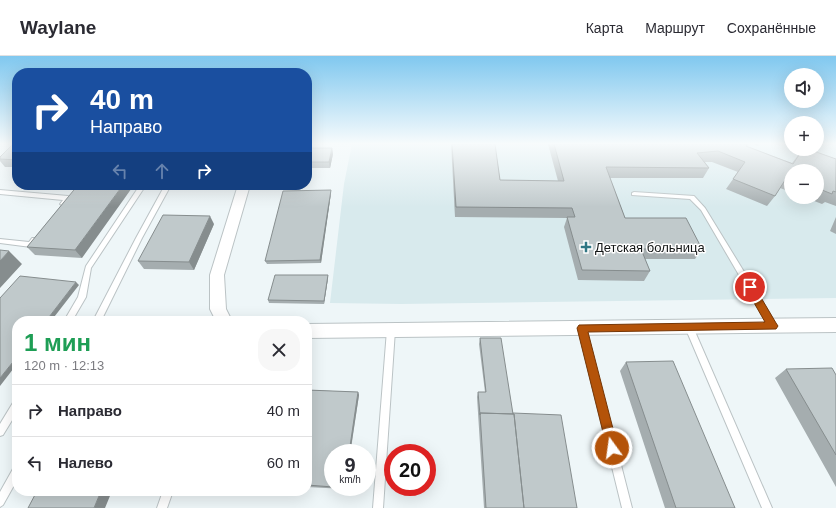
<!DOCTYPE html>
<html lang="ru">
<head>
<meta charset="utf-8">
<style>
  :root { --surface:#fff; --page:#f7f7f7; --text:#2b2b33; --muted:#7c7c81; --line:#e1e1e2 }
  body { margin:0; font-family:Arial,sans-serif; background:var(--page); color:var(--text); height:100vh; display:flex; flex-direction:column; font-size:15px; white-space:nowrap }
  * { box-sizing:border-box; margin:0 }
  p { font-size:13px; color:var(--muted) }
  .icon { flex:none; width:22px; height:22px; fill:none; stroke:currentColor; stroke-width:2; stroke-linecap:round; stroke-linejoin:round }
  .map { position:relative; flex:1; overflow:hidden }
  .drawer { position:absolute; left:12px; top:260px; width:300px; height:180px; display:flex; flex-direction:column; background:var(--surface); border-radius:16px; box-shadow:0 4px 16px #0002 }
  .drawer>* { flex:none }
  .guide { position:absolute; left:12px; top:12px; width:300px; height:122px; border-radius:16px; box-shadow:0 4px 16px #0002; background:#1a4fa0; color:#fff; overflow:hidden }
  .buttons { position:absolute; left:784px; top:12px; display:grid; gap:8px }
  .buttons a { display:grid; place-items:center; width:40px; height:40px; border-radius:50%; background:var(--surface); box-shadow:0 4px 16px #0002; font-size:20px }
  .speed { position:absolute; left:324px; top:388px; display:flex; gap:8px; font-size:20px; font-weight:700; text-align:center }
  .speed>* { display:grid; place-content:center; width:52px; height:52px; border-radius:50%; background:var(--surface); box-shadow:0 4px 16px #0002; line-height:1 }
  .speed small { font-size:10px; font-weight:400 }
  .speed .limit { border:6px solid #d22; background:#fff; color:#111 }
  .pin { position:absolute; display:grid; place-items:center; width:34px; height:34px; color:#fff; margin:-17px; border:2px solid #fff; border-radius:50%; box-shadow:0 1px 4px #0007 }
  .me { position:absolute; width:44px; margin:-22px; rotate:346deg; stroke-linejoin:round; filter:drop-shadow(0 0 3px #0008) }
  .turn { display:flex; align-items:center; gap:14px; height:84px; padding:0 12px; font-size:18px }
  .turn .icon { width:52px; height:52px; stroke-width:2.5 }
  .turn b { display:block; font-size:28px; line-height:34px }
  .lanes { display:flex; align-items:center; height:38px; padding:0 12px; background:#0003; justify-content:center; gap:20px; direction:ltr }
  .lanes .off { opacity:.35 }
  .round { display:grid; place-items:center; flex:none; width:42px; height:42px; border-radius:16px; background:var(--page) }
  .head { display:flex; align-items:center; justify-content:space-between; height:68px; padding:0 12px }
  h1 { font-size:24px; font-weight:700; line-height:30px; color:#1e9e55 }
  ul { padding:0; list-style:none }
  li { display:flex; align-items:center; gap:12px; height:52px; padding:0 12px; border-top:1px solid var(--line) }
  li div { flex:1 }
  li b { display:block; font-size:15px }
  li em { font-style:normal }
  header { display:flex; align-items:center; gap:24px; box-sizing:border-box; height:56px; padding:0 20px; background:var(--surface); border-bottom:1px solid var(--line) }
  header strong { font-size:19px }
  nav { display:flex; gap:22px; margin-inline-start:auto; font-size:14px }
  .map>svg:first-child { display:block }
  .built { fill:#d8eaed; fill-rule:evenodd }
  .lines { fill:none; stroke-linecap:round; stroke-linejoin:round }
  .lane-casing { stroke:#bbc3c5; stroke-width:2 }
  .street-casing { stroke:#bbc3c5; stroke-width:2 }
  .lane { fill:#fff; fill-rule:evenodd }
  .street { fill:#fff; fill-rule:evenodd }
  .wall { fill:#a5adaf }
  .shaded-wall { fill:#868d8e }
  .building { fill:#c0c9cb; stroke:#868d8e }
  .route { fill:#b45309; stroke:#753606 }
  .poi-dot { fill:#317784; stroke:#fff; stroke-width:1.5 }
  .labels { text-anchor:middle; stroke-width:3; stroke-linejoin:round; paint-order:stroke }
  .poi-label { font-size:13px; fill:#121515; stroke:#fff; text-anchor:start }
</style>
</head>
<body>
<header>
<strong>Waylane</strong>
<nav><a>Карта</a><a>Маршрут</a><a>Сохранённые</a></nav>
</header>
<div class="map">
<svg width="836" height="452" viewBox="0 0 836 452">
  <rect width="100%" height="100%" fill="#eef6f8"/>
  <path class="built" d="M352,88h439v5h26v-5h19v154l-435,6 -71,-1 14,-119zM791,115h26v26h-26z"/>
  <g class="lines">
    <defs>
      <path id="lane" d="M140,129h6l-55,83 -5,29 -14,24h-8l14,-24 8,-31z
        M165,129h6l-29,53 -41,83h-8l43,-83z
        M0,134l68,6 3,2 -6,7 -2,1 -3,-2 3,-4 -63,-6z
        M634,136l60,4 11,12 71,116 1,2 -1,2 -3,1 -3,-1 -69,-118 -11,-11 -58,-4v-2z
        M32,182h4l1,2 -4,7h-2l-31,-4v-4l29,3z
        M689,268l3,1 1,2 79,181h-10l-77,-181 1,-2z
        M582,269l3,1 1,2 46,180h-10l-44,-180 1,-2z
        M391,271l3,1 1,2 -12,178h-10l14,-178 1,-2z
        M17,344v12l-14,23 -3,1v-12l14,-23z
        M17,409v15l-14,25 -3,2v-15l14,-25z
        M163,435h10l-6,17h-10z"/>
      <path id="street" d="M238,129h12l-26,90 2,34 6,12h-16l-6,-12v-34z
        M836,262v14l-529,6v-14z"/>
    </defs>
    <use href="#lane" class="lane-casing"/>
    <use href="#street" class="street-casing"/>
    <use href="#lane" class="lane"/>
    <use href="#street" class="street"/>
  </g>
  <path class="wall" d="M17,88v23h-12l-5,-6v-4z
    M451,88h44l5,36 58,1 -10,-37h201l-2,3 45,16 11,-14 33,10v47l-11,-4 -3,2 -18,-7h13v-26h-26v21l-11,-4 -5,8 -8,10 -41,-17 12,-17 -26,-10h-7l4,6 -6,10h-93l15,40 77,31 -7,10h-50l5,12 -6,10 -66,-1 -14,-53 3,-9 -112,-1z
    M753,88h6l-1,2z
    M307,92h25l1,6 -3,14h-23z
    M78,129l4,73 -47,-3 -8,-8z
    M331,134v3l-10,70 -54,1 -2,-3z
    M836,161v17l-6,-3z
    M214,168l-20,46 -50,-1 -6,-8z
    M328,219v3l-4,26 -55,-1 -1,-3z
    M480,282l33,75 64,95h-93l-7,-111 1,-5h7l-6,-48z
    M626,306l109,146h-70l-45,-137z
    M786,313l50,6v112l-61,-109z
    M307,334l51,2 1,3 -14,94 -38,-2z"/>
  <path class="shaded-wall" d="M332,92l1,6 -3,14 -1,-6z
    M123,129h11l-52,73 -7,-8z
    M331,134v3l-10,70 -1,-3z
    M210,160l4,8 -20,46 -5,-8z
    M9,195l13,13 -22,24v-27z
    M328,219v3l-4,26v-3z
    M76,226l3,3 -28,36h-5z
    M17,301v7l-17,22v-8z
    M358,336l1,3 -9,58h-1z
    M101,435h11l-7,17h-11z"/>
  <path class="building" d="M13,88h4v16l-17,-1v-2z
    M452,88h43l5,36 64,1 -10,-37h193l-1,2 47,18 10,-15h5l28,10v33l-3,-1 -1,3 -15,-6v-17h-26v7l-4,-1 -12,19 -42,-17 12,-17 -27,-11 -21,2 12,15 -103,-1 19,51h61l16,31h-61l9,22 -68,-1 -15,-53h8l-3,-9 -116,-1z
    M307,92h25l-3,14h-22z
    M78,129h45l-48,65 -48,-3z
    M331,134l-11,70 -55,1 18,-70z
    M163,159l47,1 -21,46 -51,-1z
    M0,194l9,1 -9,10z
    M275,219h53l-4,26 -56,-1z
    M20,220l56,6 -30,39h-29v36l-17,21v-80z
    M480,282h21l12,76 -33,-1v2l-2,-23h8z
    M673,305l62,147h-59l-50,-146z
    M832,312l4,7v80l-50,-86z
    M307,334l51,2 -9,61h-16v34l-26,-2z
    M480,357l34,1 10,94h-38z
    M513,357l48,2 16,93h-53l-10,-94h-1z
    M37,435h64l-7,17h-66z"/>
  <linearGradient id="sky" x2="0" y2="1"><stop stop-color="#80c8ef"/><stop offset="0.58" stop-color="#f7fbfc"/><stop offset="1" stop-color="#f7fbfc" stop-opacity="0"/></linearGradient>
  <rect width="836" height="151" fill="url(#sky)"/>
  <path class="route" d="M750,227l3,1 23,39 2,3 -2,3 -188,3 30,116 -2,4 -4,2 -4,-2 -31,-124 2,-3 186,-3 -20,-35z"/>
  <path class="poi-dot" d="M584 185h4v4h4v4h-4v4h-4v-4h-4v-4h4z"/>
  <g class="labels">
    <g class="poi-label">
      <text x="595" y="196">Детская больница</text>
    </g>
  </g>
</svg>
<div class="buttons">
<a><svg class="icon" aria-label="sound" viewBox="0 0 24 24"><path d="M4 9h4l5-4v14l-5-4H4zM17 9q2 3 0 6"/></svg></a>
<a>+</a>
<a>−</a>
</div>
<div class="speed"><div>9<small>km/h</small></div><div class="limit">20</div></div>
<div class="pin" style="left:750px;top:231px;background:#d93025"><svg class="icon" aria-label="arrive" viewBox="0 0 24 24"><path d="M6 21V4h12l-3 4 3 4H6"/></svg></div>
<svg class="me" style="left:612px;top:392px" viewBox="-20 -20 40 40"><circle r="17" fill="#b45309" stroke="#fff" stroke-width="3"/><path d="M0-11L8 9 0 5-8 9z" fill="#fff"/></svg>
<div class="guide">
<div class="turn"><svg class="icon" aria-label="right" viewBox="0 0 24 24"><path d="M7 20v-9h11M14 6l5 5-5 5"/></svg><div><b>40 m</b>Направо</div></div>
<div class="lanes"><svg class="icon off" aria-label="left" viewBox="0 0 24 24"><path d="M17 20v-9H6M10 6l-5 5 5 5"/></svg><svg class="icon off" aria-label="ahead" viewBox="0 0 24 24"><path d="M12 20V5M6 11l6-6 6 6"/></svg><svg class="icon" aria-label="right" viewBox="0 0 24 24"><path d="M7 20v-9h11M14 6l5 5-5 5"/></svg></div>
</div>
<section class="drawer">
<div class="head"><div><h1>1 мин</h1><p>120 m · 12:13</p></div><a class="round"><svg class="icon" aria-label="close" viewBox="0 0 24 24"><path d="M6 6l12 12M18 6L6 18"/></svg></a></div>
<ul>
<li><svg class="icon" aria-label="right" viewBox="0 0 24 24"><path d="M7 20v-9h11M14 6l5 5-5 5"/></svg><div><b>Направо</b></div><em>40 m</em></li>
<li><svg class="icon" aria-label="left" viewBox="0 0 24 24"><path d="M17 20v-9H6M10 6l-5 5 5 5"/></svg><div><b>Налево</b></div><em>60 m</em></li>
</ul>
</section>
</div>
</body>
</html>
